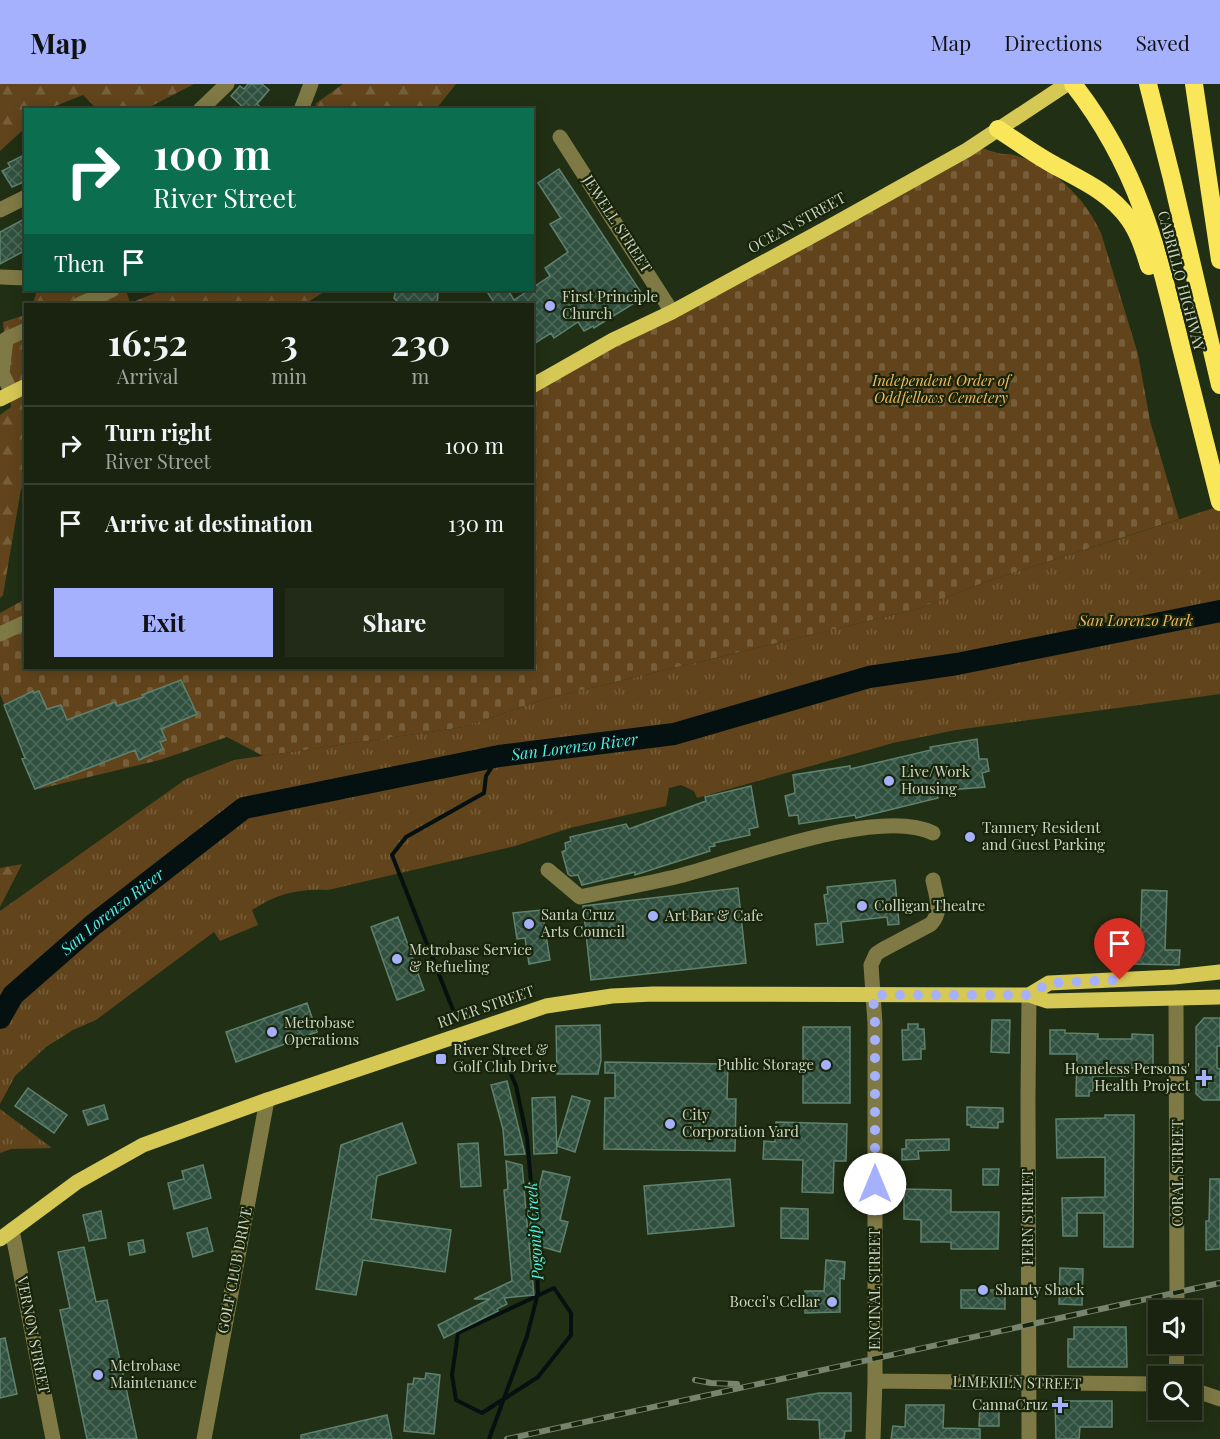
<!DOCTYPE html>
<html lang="en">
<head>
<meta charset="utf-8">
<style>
  :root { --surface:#19230f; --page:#222b18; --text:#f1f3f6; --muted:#9fa49e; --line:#37402f; --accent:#a5b1fc }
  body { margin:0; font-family:"Playfair Display",serif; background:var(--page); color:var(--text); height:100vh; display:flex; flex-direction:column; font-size:22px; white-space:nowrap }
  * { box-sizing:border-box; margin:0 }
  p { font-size:20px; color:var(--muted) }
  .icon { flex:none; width:33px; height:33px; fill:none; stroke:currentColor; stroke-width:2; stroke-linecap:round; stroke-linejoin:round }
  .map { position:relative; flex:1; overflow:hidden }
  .drawer { position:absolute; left:24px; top:219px; width:510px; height:366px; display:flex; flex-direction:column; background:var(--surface); border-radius:0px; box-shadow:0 3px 15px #0003,0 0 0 2px var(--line) }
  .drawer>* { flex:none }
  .hud { position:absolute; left:24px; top:24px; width:510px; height:183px; border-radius:0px; box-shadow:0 3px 15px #0003,0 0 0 2px var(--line); background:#0b6e4f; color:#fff; overflow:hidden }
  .tools { position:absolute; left:1148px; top:1216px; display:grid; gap:12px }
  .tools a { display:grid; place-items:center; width:54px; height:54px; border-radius:0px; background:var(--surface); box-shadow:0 3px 15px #0003,0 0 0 2px var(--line); font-size:30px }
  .pin { position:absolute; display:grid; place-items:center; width:51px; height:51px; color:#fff; margin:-62px -26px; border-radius:50% 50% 50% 0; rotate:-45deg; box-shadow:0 0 6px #0007 }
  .pin .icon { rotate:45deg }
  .me { position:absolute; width:66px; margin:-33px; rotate:0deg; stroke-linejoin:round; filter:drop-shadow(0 0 4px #0008) }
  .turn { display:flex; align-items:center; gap:21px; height:126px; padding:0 30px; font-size:27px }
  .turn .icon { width:78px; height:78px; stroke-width:2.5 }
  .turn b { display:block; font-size:42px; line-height:51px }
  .then { display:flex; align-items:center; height:57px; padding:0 30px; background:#0003; gap:12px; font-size:22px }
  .eta { display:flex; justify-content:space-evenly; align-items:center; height:102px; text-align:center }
  .eta b { font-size:36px; font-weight:700; line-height:42px }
  .button { display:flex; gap:12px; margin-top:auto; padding:12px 30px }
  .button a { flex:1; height:69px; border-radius:0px; background:var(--accent); color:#111; font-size:24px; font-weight:700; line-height:69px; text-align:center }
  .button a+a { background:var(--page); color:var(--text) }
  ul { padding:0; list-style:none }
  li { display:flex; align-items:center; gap:18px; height:78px; padding:0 30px; border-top:2px solid var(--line) }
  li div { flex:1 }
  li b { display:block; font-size:22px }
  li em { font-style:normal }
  header { display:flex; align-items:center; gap:36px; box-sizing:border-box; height:84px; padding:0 30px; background:var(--accent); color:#111 }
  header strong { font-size:28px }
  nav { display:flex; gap:33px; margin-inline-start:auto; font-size:21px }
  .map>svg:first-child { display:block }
  .forest { fill:url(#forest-firs) }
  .cemetery { fill:url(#cemetery-stones) }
  .park { fill:url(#park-tufts) }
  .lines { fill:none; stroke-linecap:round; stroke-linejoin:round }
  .stream { stroke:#041110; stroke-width:4 }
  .river { stroke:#041110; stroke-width:22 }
  .building { fill:url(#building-cross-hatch); stroke:#5f826f; stroke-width:1.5 }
  .minor { stroke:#7f7945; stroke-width:15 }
  .major { stroke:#d6c855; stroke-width:15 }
  .highway { stroke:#f9e759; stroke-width:18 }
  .rail-casing { stroke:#78846e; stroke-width:6 }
  .rail { stroke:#18250a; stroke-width:4; stroke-dasharray:11; stroke-linecap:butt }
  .route { stroke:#a5b1fc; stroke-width:10; stroke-dasharray:0 18 }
  .poi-dot { fill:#a5b1fc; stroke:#18250a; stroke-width:2 }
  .labels { text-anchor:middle; stroke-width:4.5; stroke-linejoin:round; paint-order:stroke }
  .street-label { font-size:15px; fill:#ccd5c4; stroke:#18250a }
  .poi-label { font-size:15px; fill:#ccd5c4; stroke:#18250a; text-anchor:start }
  .park-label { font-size:15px; font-style:italic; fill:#f7b75e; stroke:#18250a }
  .water-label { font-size:16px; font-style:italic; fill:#54f0e6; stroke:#18250a }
</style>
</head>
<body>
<header>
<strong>Map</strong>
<nav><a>Map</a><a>Directions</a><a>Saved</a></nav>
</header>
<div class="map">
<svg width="1220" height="1355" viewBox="0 0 1220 1355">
  <defs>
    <pattern id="forest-firs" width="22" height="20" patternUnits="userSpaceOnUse" patternTransform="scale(1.5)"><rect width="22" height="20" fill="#61441b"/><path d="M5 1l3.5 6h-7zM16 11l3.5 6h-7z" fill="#765e3a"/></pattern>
    <pattern id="cemetery-stones" width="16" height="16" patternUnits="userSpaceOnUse" patternTransform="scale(1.5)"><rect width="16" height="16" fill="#61441b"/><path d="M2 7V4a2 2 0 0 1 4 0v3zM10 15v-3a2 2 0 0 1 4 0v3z" fill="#765e3a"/></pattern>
    <pattern id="park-tufts" width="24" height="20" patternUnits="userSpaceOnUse" patternTransform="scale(1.5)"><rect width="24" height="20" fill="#61441b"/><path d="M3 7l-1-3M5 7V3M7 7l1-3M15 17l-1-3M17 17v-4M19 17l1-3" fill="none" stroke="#765e3a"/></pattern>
    <pattern id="building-cross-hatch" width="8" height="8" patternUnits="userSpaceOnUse" patternTransform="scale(1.5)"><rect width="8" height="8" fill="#315140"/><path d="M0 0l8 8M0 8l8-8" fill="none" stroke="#4e695a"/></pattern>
  </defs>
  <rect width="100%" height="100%" fill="#212f14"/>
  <path class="forest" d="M0,0h194l-48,25h-49l-14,-14 -35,14 -22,1 -1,18 -25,23z
    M343,0h113l-20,25h-117l-4,-5z
    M37,206h89l4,13 33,-13h164l-22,14h-272z
    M25,231v171l-4,3 -18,106 -3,3v-183l11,-8 -8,-85z
    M22,780l-22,43v-39z"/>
  <path class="cemetery" d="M976,62c8,2 18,7 27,8 5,0 9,0 14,2 37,11 68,42 84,77l37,121 12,67 29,98 -194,63 -67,27 -373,90 -81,28 -201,29 -36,-19 -67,23 -121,29 -39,-95v-81l25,-14 1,69h506l1,-292 80,-36z"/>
  <path class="park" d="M1220,422v188l-264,36 -63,13 -196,55 -3,-7 -13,-6 -12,3 -3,18 -96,22 -55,18 -187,44c-29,-2 -52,4 -76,20l6,15 -38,16 -6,-9 -118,88 -23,10 -27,17 -31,29 -15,28v-193l186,-132 48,-19 230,-33 81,-28 373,-90 67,-27z
    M0,1025l52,39 -41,1 -11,4z"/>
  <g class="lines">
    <path class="stream" d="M455,931l-63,-160 14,-18 78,-44 2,-17 13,-20
      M473,966l26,-4 17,40 11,52 7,78
      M554,1204l17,25v22l-33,42 -56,36 -26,-13 -4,-25 6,-42z
      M489,1355l38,-103 11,-43 -2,-52"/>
    <path class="river" id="s1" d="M0,934l13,-23 80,-70 151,-117 255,-52 175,-22 195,-57 88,-13 263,-53"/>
  </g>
  <path class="building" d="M248,0h14l7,6 -12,14 7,6h-18l-15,-14 9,-10 4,3z
    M26,70v27l-14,6 -10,-16 8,-4 -2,-4z
    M559,85l85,128 -50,31 -1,-2 -9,5 -6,-9 -24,16 -3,-5 -19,12v-41h-37l-9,-14h22l6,10 36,-24 -5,-8 23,-16 -18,-28 11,-6 -23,-35z
    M26,134v32l-26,14v-32z
    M396,206h40l2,4 -1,10h-38l-5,-6z
    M181,596l16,34 -36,15 5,11 -6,2 3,7 -24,11 -4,-10 -100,39 -13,-30 3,-1 -21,-53 29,-14 1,2 5,-2 8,18 14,-4 6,15 48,-18 2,4 26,-9 -1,-2z
    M977,655l2,20h8l2,12 -7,2 3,14 -49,4 2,7 -82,20 -1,-3 -56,9 -1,-9 -9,1 -4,-20 10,-3 -2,-18 57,-9v3l81,-19 -1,-3z
    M751,702l7,41 -9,2 1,6 -36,8 1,3 -6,1 1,4 -75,24v-3l-53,13 -4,-10 -7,1 -3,-2 -6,-22 4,-2 -1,-7 6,-2 -1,-4 56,-13 3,5 77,-28 -1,-4z
    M895,796l4,44 -11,1 -1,-8 -46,5 2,20 -26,3 -2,-21 13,-1 -4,-28 4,-1 -1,-7z
    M738,804l8,75 -155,17 -8,-74z
    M1142,806l25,1 -2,59h15l-1,15 -45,-1v-14h6z
    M542,826l8,50 -21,4 -4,-26 -8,1 -4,-26z
    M398,833l26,73 -27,10 -26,-73z
    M307,919l10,29 -81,30 -10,-30z
    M1204,934h16v28h-3v22l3,1v31h-17l-7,-6v-67z
    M992,936h18l-1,33 -18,-1z
    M908,940h10v5h6l1,20h-4v10l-18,1 -1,-30h6z
    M600,941l1,35 -3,14h-41l-1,-48z
    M803,943h47v76h-47z
    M1050,946h15v3l33,1v5h34v-5l21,1v33h-28v8h-32v15h-4v5h-13l1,-42h-27z
    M605,978l123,2 -1,35h9l-1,52 -131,-2 1,-51h10v-25h-10z
    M507,997l18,73 -20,1 -2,-26 -12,-44z
    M28,1004l39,27 -13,18 -39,-27z
    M572,1012l18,5 -15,51 -18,-6z
    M555,1013l2,56 -23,1 -2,-56z
    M104,1021l4,14 -20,6 -5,-14z
    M967,1023l36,1v14h-5v6l-27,-1v-2h-4z
    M1105,1031h29l-1,132h-29v-34h-27v23h-14l-1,-38 43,-1v-40l-48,1 -1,-39 49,-1z
    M776,1038l71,2 -1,37h-12l-1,32 -31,-1 1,-32 -40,-1 1,-18 11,1z
    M402,1039l14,40 -39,13 -6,43 80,11 -6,42 -82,-12 -7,35 -40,-6 25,-144z
    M949,1055v11l-31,1 1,8 -17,1v-11h4v-9z
    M478,1059l3,43 -20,1 -3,-43z
    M506,1077l16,4 6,69 15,-63 27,6 -10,43 8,2 -8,30 -31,-9 5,52 -30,3 3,6 -10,5 1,2 -54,27 -6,-13 52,-26h-16l38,-18 -8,-91 4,-1z
    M203,1081l8,33 -37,11 -6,-26 16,-4 -2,-8z
    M983,1085h16l-1,16h-15z
    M730,1095l4,47 -86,8 -4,-48z
    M1210,1095h10v70l-14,1v-29h3z
    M904,1105l47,1v22h48l-1,37h-47v-7h-30v-22l-17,-1z
    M781,1124l27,1v30l-27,-1z
    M101,1127l5,27 -17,3 -6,-26z
    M207,1144l6,23 -20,6 -6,-24z
    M143,1156l2,12 -15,3 -2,-12z
    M84,1163l12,55 11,-2 30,139h-50l-27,-129 10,-2 -12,-56z
    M826,1176l19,2 -1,17 -4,-1v34l-35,1v-22h19z
    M1060,1184l23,1 -1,36 -23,-1z
    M961,1206h44v19l-44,-1z
    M1074,1243h52l1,40h-59v-28h6z
    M5,1254l12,56 -17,4v-59z
    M426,1289l14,2 -6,59 -30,-3 4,-47h5l1,-6 11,1z
    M819,1309h32v38h-6l-1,8h-24l-1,-19 -31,-1 -1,-20z
    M1055,1317h57v26h-32l-1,12h-23z
    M906,1321h38l-1,23 37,1v10h-89l2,-13 12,1z
    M984,1321h12v6h3v15h-20l1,-16h4z
    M387,1331l5,24h-91v-4z"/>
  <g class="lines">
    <path class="minor" d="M200,26l27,-26
      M301,26l10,-26
      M560,53l112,175
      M0,126l26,-13
      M0,193l26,1
      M80,220l32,-14
      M12,309l-10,-20 4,-34 20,-9
      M0,550l26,-12
      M548,786l32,27c33,-7 66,-13 99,-21 59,-15 200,-70 254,-43
      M1176,914l1,313
      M12,1146l41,209
      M1176,1293l1,-33
      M875,1297l283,3
      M1191,1305l29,10
      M204,1355l63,-339
      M873,1355l2,-58v-358l-4,-58 5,-11 6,-4 49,-26c12,-13 5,-28 2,-44
      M1029,1355l-1,-341 1,-103"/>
    <path class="major" d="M532,302l81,-46 59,-28 164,-89 131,-73 100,-66
      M0,315l26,-13
      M1029,911l20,-12 125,-6 46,-5
      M0,1155l77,-57 66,-37 124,-45 279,-94 66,-10 41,-2 376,1 18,6 173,-4"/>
    <path class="highway" d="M1073,0c65,83 84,163 108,263 13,52 26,103 39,155
      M1148,0l24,95 48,206
      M1194,0l26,176
      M998,45c18,12 36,25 56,36 27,15 56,27 75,54 10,14 15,31 20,47"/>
    <defs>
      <path id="rail" d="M695,1296l16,3 26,1
        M507,1355l713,-156"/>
    </defs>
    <use href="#rail" class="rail-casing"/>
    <use href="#rail" class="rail"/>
  </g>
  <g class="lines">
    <path class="route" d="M875,1100v-161l-2,-28h156l20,-12 71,-3"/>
  </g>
  <g class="poi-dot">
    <circle cx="550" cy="222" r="6"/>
    <circle cx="889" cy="697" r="6"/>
    <circle cx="970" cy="753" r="6"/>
    <circle cx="862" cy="822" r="6"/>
    <circle cx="653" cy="832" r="6"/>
    <circle cx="529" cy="840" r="6"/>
    <circle cx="397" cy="875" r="6"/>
    <circle cx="272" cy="948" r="6"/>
    <rect x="435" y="969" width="12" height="12" rx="3"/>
    <circle cx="826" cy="981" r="6"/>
    <path d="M1201 985h6v6h6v6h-6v6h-6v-6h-6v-6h6z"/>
    <circle cx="670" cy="1040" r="6"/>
    <circle cx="983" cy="1206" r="6"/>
    <circle cx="832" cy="1218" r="6"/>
    <circle cx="98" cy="1291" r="6"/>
    <path d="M1057 1312h6v6h6v6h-6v6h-6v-6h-6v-6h6z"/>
  </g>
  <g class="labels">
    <g class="street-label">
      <text transform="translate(797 139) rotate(-29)" y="5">OCEAN STREET</text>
      <text transform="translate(617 140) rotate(57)" y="5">JEWELL STREET</text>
      <text transform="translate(1181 197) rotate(75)" y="5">CABRILLO HIGHWAY</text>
      <text transform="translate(486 923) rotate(-19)" y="5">RIVER STREET</text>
      <text transform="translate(1178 1089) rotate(-90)" y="5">CORAL STREET</text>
      <text transform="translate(1028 1133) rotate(-90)" y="5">FERN STREET</text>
      <text transform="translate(235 1186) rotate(-79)" y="5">GOLF CLUB DRIVE</text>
      <text transform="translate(875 1205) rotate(-90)" y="5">ENCINAL STREET</text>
      <text transform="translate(33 1251) rotate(79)" y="5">VERNON STREET</text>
      <text transform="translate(1017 1299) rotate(1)" y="5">LIMEKILN STREET</text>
    </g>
    <g class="poi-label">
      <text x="562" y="218">First Principle<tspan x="562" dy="17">Church</tspan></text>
      <text x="901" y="693">Live/Work<tspan x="901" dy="17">Housing</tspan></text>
      <text x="982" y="749">Tannery Resident<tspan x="982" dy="17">and Guest Parking</tspan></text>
      <text x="874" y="827">Colligan Theatre</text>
      <text x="541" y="836">Santa Cruz<tspan x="541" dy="17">Arts Council</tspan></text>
      <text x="665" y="837">Art Bar &amp; Cafe</text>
      <text x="409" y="871">Metrobase Service<tspan x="409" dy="17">&amp; Refueling</tspan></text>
      <text x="284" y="944">Metrobase<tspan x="284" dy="17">Operations</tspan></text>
      <text x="453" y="971">River Street &amp;<tspan x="453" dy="17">Golf Club Drive</tspan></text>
      <text x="814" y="986" text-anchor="end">Public Storage</text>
      <text x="1190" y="990" text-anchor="end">Homeless Persons'<tspan x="1190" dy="17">Health Project</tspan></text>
      <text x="682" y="1036">City<tspan x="682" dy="17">Corporation Yard</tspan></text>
      <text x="995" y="1211">Shanty Shack</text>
      <text x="820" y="1223" text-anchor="end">Bocci's Cellar</text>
      <text x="110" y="1287">Metrobase<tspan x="110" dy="17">Maintenance</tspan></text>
      <text x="1048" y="1326" text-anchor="end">CannaCruz</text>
    </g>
    <g class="park-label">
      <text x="941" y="302">Independent Order of<tspan x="941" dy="17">Oddfellows Cemetery</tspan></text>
      <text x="1136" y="542">San Lorenzo Park</text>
    </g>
    <g class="water-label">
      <text dy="6" stroke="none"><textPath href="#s1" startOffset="660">San Lorenzo River</textPath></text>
      <text dy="6" stroke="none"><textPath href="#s1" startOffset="156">San Lorenzo River</textPath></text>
      <text transform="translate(534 1147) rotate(-94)" y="6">Pogonip Creek</text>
    </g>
  </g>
</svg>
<div class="tools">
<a><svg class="icon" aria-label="sound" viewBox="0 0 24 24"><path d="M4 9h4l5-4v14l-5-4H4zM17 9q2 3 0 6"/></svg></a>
<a><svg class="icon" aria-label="search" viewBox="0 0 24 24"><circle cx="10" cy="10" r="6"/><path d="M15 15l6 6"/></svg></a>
</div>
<div class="pin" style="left:1120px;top:896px;background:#d93025"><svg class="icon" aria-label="arrive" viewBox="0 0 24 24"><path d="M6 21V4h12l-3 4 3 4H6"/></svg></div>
<svg class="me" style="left:875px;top:1100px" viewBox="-20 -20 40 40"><circle r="19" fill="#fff"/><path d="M0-13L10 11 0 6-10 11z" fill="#a5b1fc"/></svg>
<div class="hud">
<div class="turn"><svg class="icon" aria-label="right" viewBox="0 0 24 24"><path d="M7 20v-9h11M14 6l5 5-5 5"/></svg><div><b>100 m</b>River Street</div></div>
<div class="then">Then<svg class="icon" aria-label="arrive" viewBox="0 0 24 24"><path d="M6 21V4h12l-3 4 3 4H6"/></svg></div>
</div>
<section class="drawer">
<div class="eta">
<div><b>16:52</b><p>Arrival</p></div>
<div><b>3</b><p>min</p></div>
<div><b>230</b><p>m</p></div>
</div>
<ul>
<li><svg class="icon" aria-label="right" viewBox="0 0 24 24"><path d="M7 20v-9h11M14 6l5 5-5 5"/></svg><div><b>Turn right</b><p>River Street</p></div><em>100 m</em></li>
<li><svg class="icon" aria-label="arrive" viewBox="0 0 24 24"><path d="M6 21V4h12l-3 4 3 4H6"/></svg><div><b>Arrive at destination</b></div><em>130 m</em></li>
</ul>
<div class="button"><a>Exit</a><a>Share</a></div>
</section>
</div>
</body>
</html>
